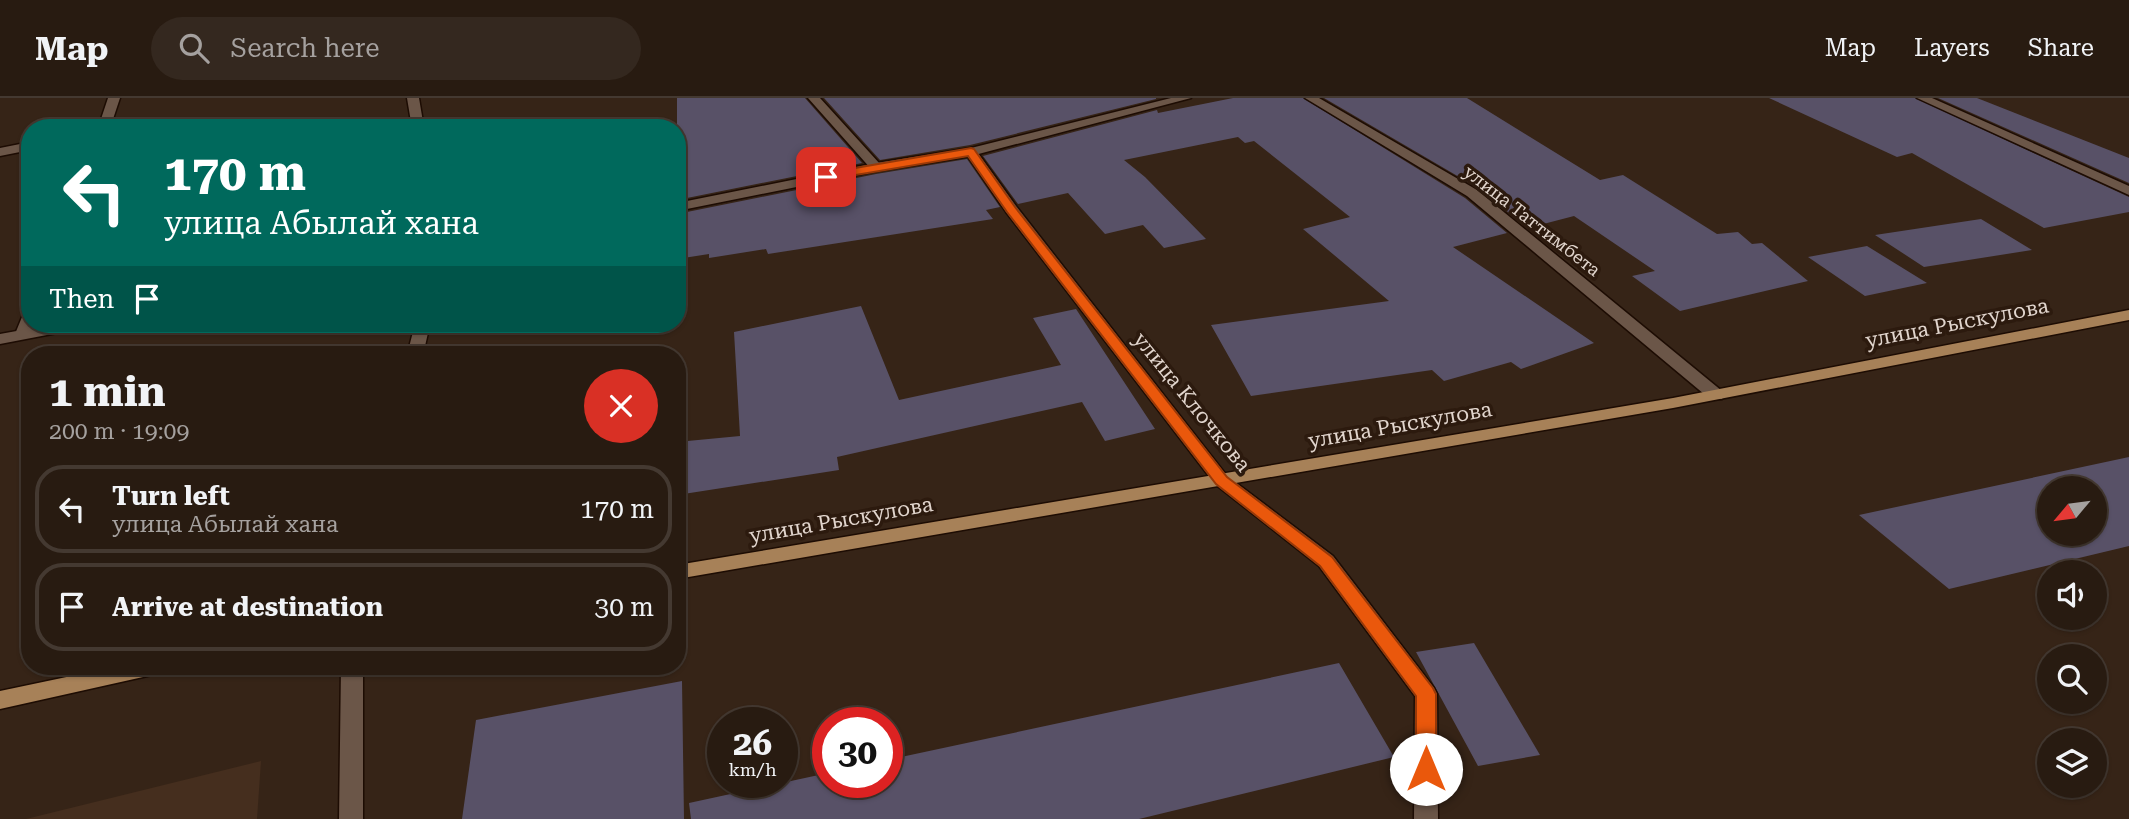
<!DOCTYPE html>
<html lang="en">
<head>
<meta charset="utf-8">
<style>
  :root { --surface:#281b11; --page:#34281f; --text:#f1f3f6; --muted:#a5a19f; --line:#443931 }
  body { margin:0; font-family:"Roboto Serif",serif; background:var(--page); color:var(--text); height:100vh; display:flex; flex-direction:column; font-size:26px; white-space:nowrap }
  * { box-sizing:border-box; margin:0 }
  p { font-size:23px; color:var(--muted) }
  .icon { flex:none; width:38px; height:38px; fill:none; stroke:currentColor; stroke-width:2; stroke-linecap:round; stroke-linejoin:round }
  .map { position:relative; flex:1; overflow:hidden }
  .panel { position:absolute; left:21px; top:248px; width:665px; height:329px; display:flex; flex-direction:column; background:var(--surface); border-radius:28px; box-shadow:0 2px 5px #0004,0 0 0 2px var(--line) }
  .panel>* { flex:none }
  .top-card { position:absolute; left:21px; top:21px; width:665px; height:214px; border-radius:28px; box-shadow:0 2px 5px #0004,0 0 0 2px var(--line); background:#00695c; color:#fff; overflow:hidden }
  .needle { width:46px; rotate:241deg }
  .tools { position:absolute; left:2037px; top:378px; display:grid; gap:14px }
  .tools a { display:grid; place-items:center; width:70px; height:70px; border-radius:50%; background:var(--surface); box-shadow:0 2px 5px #0004,0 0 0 2px var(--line); font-size:35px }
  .speed { position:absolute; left:707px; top:609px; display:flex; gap:14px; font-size:35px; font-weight:700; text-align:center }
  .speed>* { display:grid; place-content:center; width:91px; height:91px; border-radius:50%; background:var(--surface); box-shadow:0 2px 5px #0004,0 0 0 2px var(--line); line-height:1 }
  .speed small { font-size:18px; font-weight:400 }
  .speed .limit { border:10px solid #d22; background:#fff; color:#111 }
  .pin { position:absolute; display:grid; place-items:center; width:60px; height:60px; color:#fff; margin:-30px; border-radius:14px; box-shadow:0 4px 10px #0006 }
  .me { position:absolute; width:77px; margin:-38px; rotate:0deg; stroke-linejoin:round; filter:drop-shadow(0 0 5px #0008) }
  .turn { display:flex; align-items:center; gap:24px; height:147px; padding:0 28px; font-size:32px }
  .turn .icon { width:91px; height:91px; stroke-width:2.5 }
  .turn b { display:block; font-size:49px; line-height:60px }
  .then { display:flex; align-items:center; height:66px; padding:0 28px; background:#0003; gap:14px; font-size:26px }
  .round { display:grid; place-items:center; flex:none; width:74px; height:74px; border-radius:37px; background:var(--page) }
  .headline { display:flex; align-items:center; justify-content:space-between; height:119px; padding:0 28px }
  h1 { font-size:42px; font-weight:700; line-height:52px }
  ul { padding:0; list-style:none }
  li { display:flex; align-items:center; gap:21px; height:88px; margin:0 14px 10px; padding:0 14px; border:4px solid var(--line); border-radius:28px }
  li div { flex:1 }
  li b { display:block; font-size:26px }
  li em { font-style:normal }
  header { display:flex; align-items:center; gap:42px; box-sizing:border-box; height:98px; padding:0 35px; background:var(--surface); border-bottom:2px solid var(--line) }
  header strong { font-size:33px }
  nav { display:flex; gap:38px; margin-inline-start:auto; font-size:24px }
  .search { width:490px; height:63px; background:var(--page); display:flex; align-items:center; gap:18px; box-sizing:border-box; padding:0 24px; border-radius:38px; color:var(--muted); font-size:26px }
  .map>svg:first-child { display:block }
  .built { fill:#452e1e }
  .building { fill:#585167; fill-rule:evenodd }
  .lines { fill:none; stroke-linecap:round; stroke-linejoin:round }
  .minor-casing { stroke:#1d0c03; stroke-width:3 }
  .tertiary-casing { stroke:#1d0c03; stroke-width:3 }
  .primary-casing { stroke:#1d0c03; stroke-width:3 }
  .minor { fill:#6b5648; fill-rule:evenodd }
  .tertiary { fill:#6b5648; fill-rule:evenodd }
  .primary { fill:#a78158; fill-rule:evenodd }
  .route { fill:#ea580c; stroke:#983908; stroke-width:2 }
  .labels { text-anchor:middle; stroke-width:7; stroke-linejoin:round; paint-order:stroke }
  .far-street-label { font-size:18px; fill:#e1d5cd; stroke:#2c1a0e }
  .street-label { font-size:21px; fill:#e1d5cd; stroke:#2c1a0e }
</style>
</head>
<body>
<header>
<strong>Map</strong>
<div class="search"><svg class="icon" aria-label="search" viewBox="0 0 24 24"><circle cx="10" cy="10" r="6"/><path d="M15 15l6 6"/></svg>Search here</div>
<nav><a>Map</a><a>Layers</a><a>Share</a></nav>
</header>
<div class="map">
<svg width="2129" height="721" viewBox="0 0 2129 721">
  <rect width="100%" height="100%" fill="#362417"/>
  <path class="built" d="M261,663l-4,58h-231z"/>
  <path class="building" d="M677,0h128l57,65 -185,37z
    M824,0h332v1l-186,46 -90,15z
    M1233,0h70l162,100 42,35 -54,14 141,96 -73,26 -10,-7 -67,19 -12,-11 -181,26 -40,-71 178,-24 -86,-72 47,-12 -96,-76 -9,2 -7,-6 -114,23 21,17 61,62 -42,9 -21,-23 -38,9 -37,-41 -50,11 -35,-48 174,-46 1,3z
    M1324,0h143l133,82 23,-5 94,59 21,-2 14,12 10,-1 46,38 -128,30 -48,-35 23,-5 -81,-55 -46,12 -50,-40z
    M1769,0h146l214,99v15l-85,16 -132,-75 -15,4z
    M1938,0h39l152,60v25z
    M967,61l33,48 -14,3 7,9 -225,35 -2,-5 -57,9v-4l-32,5v-45l199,-40z
    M1981,121l51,31 -108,17 -49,-32z
    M1867,148l60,37 -62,13 -57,-39z
    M861,208l38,94 162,-35 -28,-47 43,-9 79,120 -50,12 -23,-39 -245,55 2,13 -162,25v-53l63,-6 -6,-104z
    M2129,359v89l-180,43 -90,-74zM2049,390h46v46h-46z
    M1474,545l66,112 -62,11 -62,-114z
    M1339,565l55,94 -255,62h-448l-2,-16 139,-30v9h59v-22z
    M682,583l2,138h-222l14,-99z"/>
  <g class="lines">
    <defs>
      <path id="minor" d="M108,0h12l-10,30h-12z
        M407,0h12l5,30h-12z
        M808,0h12l60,66v6h-8z
        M1305,0h14l158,92 245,201 2,4 -2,4h-12l-243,-203z
        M1917,0h15l197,88v9z
        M30,44v8l-30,6v-8z
        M971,50l4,1 41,57 211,270 106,80 101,132 3,6 1,125h-24l1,-123 -96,-130 -104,-82 -209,-272 -41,-60z
        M30,215v11h5l-7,13 -5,2 -5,-2 -3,-3 7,-17z
        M415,226h15l-7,31h-16z
        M341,569h22v152h-24z"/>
      <path id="tertiary" d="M1171,0h20l-220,58 -95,15 -199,40v-8l199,-40 95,-15z
        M55,226h31l-8,5 -78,15v-10z"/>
      <path id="primary" d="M2129,212v10l-456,88 -996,171v-14l996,-167z
        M114,569h49l-4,6 -7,2 -152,34v-18z"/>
    </defs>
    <use href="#minor" class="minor-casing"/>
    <use href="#tertiary" class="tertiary-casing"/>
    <use href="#primary" class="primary-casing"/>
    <use href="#minor" class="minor"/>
    <use href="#tertiary" class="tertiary"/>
    <use href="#primary" class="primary"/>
  </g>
  <path class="route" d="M971,50l3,1 41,58 212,270 105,80 101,131 3,6v75l-3,6 -7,3 -7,-3 -3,-6v-73l-96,-130 -104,-82 -209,-272 -39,-56 -142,24 -5,-3 5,-4z"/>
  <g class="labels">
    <g class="far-street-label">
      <text transform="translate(1532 123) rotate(38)" y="6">улица Таттимбета</text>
    </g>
    <g class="street-label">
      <text transform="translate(1957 225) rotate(-11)" y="7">улица Рыскулова</text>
      <text transform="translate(1192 304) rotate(51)" y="7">улица Клочкова</text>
      <text transform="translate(1400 327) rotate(-10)" y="7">улица Рыскулова</text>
      <text transform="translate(841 422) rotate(-10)" y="7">улица Рыскулова</text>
    </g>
  </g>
</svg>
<div class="tools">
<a><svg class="needle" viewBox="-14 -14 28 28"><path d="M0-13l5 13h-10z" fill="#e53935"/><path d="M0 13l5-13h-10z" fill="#a5a19f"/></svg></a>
<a><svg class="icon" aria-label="sound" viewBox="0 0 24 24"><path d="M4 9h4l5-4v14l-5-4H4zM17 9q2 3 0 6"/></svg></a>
<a><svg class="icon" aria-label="search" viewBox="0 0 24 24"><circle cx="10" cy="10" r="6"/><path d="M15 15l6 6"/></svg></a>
<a><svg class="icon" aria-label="layers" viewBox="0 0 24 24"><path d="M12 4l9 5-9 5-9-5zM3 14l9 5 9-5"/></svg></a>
</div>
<div class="speed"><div>26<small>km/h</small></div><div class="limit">30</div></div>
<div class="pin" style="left:826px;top:79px;background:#d93025"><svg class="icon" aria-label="arrive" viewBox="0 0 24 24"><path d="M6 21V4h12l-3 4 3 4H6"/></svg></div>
<svg class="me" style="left:1426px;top:671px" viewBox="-20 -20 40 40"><circle r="19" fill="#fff"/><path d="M0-13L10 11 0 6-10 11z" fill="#ea580c"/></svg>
<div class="top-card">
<div class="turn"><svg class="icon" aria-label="left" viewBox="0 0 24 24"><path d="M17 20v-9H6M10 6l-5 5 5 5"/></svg><div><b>170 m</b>улица Абылай хана</div></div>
<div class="then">Then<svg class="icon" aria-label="arrive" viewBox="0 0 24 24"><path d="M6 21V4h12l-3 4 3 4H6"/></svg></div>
</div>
<section class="panel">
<div class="headline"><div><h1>1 min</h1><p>200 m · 19:09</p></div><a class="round" style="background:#d93025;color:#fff"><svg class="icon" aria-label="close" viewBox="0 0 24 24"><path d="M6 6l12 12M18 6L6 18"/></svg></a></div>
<ul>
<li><svg class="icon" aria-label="left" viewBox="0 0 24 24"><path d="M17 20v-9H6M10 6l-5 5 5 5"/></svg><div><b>Turn left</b><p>улица Абылай хана</p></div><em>170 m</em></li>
<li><svg class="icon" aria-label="arrive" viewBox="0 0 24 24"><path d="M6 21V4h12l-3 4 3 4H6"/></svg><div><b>Arrive at destination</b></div><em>30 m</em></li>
</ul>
</section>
</div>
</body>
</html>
